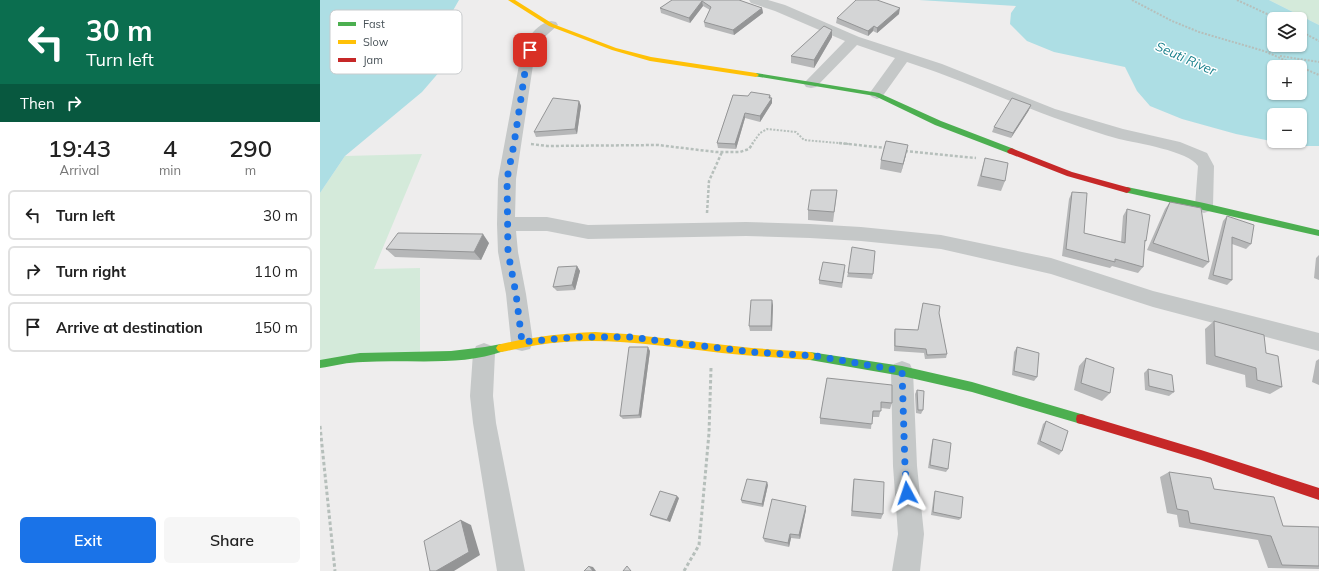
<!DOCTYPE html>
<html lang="en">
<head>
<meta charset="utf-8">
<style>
  :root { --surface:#fff; --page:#f6f6f6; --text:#222; --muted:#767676; --line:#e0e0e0; --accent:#1a73e8 }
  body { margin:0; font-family:Mulish,sans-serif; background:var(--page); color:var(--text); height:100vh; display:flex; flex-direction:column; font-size:15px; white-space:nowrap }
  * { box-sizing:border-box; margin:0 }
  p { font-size:13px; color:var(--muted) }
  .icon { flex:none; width:22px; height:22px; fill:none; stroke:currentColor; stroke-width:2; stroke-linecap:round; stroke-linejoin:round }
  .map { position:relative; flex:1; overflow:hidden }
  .details { display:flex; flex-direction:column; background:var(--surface); width:320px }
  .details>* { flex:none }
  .banner { background:#0b6e4f; color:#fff; overflow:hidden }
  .tools { position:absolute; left:947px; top:12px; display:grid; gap:8px }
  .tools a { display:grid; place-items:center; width:40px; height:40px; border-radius:6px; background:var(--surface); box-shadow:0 1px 3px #0004; font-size:20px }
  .pin { position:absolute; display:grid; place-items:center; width:34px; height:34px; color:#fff; margin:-17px; border-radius:8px; box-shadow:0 2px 6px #0006 }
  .me { position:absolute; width:44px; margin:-22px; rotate:355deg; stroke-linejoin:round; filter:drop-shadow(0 0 3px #0008) }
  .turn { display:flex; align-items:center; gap:14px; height:84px; padding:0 20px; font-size:18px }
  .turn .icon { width:52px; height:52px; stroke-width:2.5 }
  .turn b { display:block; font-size:28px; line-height:34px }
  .then { display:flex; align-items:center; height:38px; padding:0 20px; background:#0003; gap:8px; font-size:15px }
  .eta { display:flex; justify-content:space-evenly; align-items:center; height:68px; text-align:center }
  .eta b { font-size:24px; font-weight:600; line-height:28px }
  .action { display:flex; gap:8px; margin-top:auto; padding:8px 20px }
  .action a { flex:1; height:46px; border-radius:6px; background:var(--accent); color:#fff; font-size:16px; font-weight:600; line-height:46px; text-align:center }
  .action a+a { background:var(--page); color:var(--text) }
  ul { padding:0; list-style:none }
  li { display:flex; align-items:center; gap:12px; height:50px; margin:0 8px 6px; padding:0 12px; border:2px solid var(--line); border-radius:6px }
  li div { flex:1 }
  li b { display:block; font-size:15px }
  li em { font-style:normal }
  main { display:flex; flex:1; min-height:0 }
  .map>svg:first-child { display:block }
  .green { fill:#d4eada }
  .water { fill:#addee4; fill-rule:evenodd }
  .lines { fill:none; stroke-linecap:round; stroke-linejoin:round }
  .path-far2 { stroke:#b6bfbb; stroke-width:2; stroke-dasharray:2 1.5; stroke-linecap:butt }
  .path-far1 { stroke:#b6bfbb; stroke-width:2.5; stroke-dasharray:3 2; stroke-linecap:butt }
  .path { stroke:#b6bfbb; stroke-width:3; stroke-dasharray:3.5 2.5; stroke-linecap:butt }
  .street { fill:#c5c8c8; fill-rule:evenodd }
  .fast { fill:#4caf50; fill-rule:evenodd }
  .slow { fill:#ffc107; fill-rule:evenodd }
  .jam { fill:#c62828; fill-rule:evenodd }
  .wall { fill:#b6b7b8 }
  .shaded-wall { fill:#949596 }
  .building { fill:#d4d5d6; stroke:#949596 }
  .route { stroke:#1a73e8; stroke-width:7; stroke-dasharray:0 12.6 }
  .labels { text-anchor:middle; stroke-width:3; stroke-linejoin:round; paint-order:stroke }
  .far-water-label { font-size:13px; font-style:italic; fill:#1c828d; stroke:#fff }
  .key { fill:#fff; stroke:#c8cbcd; stroke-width:1 }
  .key-label { font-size:11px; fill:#475157 }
</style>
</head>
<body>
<main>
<section class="details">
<div class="banner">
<div class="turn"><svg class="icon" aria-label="left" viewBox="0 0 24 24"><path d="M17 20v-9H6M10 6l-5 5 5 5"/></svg><div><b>30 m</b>Turn left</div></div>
<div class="then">Then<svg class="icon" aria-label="right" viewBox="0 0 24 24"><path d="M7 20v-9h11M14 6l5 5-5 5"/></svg></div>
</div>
<div class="eta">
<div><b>19:43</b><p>Arrival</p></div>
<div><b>4</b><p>min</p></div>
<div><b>290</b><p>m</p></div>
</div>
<ul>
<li><svg class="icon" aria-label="left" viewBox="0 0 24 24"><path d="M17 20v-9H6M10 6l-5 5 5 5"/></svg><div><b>Turn left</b></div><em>30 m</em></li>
<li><svg class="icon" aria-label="right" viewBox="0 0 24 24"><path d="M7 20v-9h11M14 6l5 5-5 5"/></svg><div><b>Turn right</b></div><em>110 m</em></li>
<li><svg class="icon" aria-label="arrive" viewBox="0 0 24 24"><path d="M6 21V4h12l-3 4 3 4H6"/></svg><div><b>Arrive at destination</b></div><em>150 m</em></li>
</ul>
<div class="action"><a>Exit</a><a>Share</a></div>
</section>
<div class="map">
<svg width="999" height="571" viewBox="0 0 999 571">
  <rect width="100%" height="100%" fill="#eeeded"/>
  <path class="green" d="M949,0h50v25z
    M102,154l-48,115 46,-1v89l-100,7v-171l25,-37z"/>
  <path class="water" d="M0,0h139l-24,42 15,2 -3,19 -25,29 -77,64 -25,37z
    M599,0h350l50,25v121h-24l-59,-12 -54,-15 -32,-13 -13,-15 -12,-24 -71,-15 -27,-11 -17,-17 1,-11 5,-7zM954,19h26v26h-26zM954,67h26v26h-26zM954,115h26v26h-26z"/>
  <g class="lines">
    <path class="path-far2" d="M812,0l40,21 27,11 65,19 55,24
      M917,0l41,19
      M980,31l19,10
      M960,56l39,6
      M211,144h3
      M432,144l8,-11 7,-4 29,3 8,8 45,4"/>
    <path class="path-far1" d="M519,143l47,5
      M211,144l16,2 111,-1 58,7h24l9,-3 4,-6
      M585,151l71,7
      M387,213l2,-32 13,-29"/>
    <path class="path" d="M0,426l15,145
      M364,571l15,-26 10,-112 2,-65"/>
    <path class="street" d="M429,0h19l17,5 74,32 83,27 113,45 68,20 57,13 27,11 7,13 -1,40 -3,5 -6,2 -6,-2 -3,-5 3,-40c-9,-15 -62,-23 -79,-27 -73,-20 -141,-54 -212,-77l-25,35 -5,2 -5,-2 -3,-3 26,-36 -38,-13 -41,42 -5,1 -5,-1 -2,-3 2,-3 39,-40 -70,-30 -24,-8z
      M231,21l5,1 2,3 -18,16 -7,24 -17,114 -1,38h32l41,8 158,-3 64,2 51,3 80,8 110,23 102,33 166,42v18l-166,-44 -102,-33 -110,-25 -80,-8 -51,-3 -64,-2 -158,3 -41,-8h-31l2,21 8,42 7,48 -3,7 -8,2 -8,-2 -3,-7 -5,-48 -8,-42 -1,-28 1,-45 21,-114c5,-18 11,-39 32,-44z
      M164,343l8,3 3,7 -2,43 3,27 29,148h-28l-24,-148 -3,-27 3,-43 3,-7z
      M582,361l8,3 3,7 4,95 7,68 -4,37h-28l6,-37 -5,-68 -2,-95 3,-7z"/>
    <path class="fast" d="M436,73l123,20 62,28 73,28 1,2 -4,3 -3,-1 -73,-28 -60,-29 -121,-20v-2z
      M807,187l77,16 115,27v6l-195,-44 -1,-2 1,-2z
      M181,344l3,1 2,3 -2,3c-44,16 -95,8 -141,11 -15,0 -29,4 -43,6v-8l40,-7 91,-2 34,-4z
      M490,352l92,14 70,16 109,32 4,1 1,4 -1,4 -4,1 -109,-32 -70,-16 -92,-16 -3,-1 -2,-3 2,-3z"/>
    <path class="slow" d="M188,0h7l38,24 63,24 35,9 105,16 3,2 -3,2 -106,-16 -38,-11 -63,-24z
      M275,332l31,2 126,14 58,4 3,1 2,3 -2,3 -3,1c-29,-2 -59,-4 -88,-7 -52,-6 -105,-15 -158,-11 -21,1 -42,6 -63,10l-3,-1 -2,-3 2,-3 3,-1c32,-7 62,-11 94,-12z"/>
    <path class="jam" d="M691,148l61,24 58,16 1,2 -4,3 -60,-17 -59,-23 -1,-2z
      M761,414l120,36 118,38v12l-118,-40 -120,-36 -4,-1 -1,-4 1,-4z"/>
  </g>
  <path class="wall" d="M352,0h67l23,8 1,5 -29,22 -29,-8 -1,-5 6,-12 -7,-4 -13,17 -29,-10 -1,-5z
    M579,14l-22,19 -4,-2 -5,5 -32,-13 1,-5z
    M512,37l-18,31 -23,-5v-7z
    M413,95l39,3v5l-12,19 -15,-4 -9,31 -18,-1 -1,-5z
    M259,101l2,5 -4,28 -41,3 -2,-5z
    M709,110l-18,28 -19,-6 2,-5z
    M586,155l-5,18 -21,-4 1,-9z
    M665,158l20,23 -4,10 -24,-5z
    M517,190l-1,10 -3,22 -25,-2v-10z
    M752,192l12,41 37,9 2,-26 4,-7 19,32 -2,2 -1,24 -5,6 -26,-7 -2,2 -48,-12 7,-57z
    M850,202l39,60 -6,6 -56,-18 18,-41z
    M907,216l24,28 -5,5 -14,-5v36l-5,5 -19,-6 15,-58z
    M169,243l-8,17 -86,-3 -9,-8z
    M999,255v25l-5,-2 2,-20z
    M257,266l3,5 -5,19 -18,1 -4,-4z
    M525,270l-3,18 -23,-4v-4z
    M528,273l25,1 -1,5 -25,-2z
    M603,303l16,10 8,41 -1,4 -21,1 -1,-6 -30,-2v-18l1,-4 23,1z
    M453,305l-1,26h-22l-1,-5z
    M894,321l52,32 16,34 -12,7 -24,-7 -1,-12 -39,-11 -1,-35z
    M697,347l20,30 -3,4 -22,-6 2,-23z
    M330,351l-9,67 -18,1 -3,-3z
    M766,358l24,35 -8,8 -28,-11 5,-24z
    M999,359v26l-7,-3 4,-21z
    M828,369l26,23 -5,4 -24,-6 -1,-17z
    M507,378l65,25 -2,6 -9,-1 -2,9h-7l-1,12 -51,-5v-6z
    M597,390l6,20 -2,4 -5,-1 -1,-19z
    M726,421l16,30 -3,4 -22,-11 6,-20z
    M613,439l15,30 -2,3 -18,-4 4,-26z
    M849,472l45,17 69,37 36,1v42l-51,-1 -10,-28 -79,-13 -2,-12 -10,-2 -7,-36z
    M534,479l29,35 -2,5 -30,-3 2,-32z
    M448,485l-5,22 -21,-4 -1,-3z
    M615,491l26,27 -2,2 -28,-5 3,-21z
    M359,498l-9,24 -17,-5 -3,-2z
    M486,506v4l-6,29 -9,-1 -2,9 -24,-5 -2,-4z"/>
  <path class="shaded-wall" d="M382,1l1,5 -13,17 -1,-5z
    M442,8l1,5 -29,22 -1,-5z
    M580,8l-1,6 -22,19v-5z
    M554,26l-1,5 -5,5v-5z
    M512,30v7l-18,31v-8z
    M450,95l1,4 1,-1v5l-12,19v-6z
    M259,101l2,5 -4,28 -2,-5z
    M711,105l-2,5 -18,28 2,-5z
    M425,113v5l-9,31 -1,-5z
    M588,145l-2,10 -5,18 2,-9z
    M163,234l6,9 -8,17 -7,-8z
    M257,266l3,5 -5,19 -3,-5z
    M452,300l1,5 -1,26 -1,-5z
    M328,347l2,4 -9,67 -2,-3z
    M447,482l1,3 -5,22 -1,-3z
    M357,496l2,2 -9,24 -3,-2z
    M486,506v4l-6,29 -1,-4z
    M141,520l10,5 9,30 -26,16h-18z
    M470,534l1,4 -2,9 -1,-4z
    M269,566l4,1 3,4h-3z"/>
  <path class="building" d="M352,0h67l23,8 -29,22 -29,-8 7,-15 -9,-6 -13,17 -29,-10z
    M536,0h21l23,8 -23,20 -3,-2 -6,5 -31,-13z
    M504,26l8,4 -18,30 -23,-4z
    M431,92l19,3 -1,3h3l-12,18 -15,-3 -10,31 -18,-1 16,-48 15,1z
    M233,98l26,3 -4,28 -41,3z
    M692,98l19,7 -18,28 -19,-6z
    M566,141l22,4 -5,19 -22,-4z
    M665,158l23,5 -3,18 -24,-5z
    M491,190h26l-3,22 -26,-2z
    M752,192l15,1 -3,40 41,10 2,-34 23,6 -4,26 -1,-1 -2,27 -28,-8v3l-49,-13z
    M850,202l31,6 8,54 -56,-19z
    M907,216l27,9 -3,19 -19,-7v43l-19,-5z
    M78,233l85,1 -9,18 -88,-3z
    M532,247l23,4 -2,23 -25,-1z
    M503,262l22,3 -3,18 -23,-3z
    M257,266l-5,19 -19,2 5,-20z
    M431,300h21l-1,26h-22z
    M603,303l17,3 -1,7 8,41 -20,1 -1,-6 -31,-3v-17l23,1z
    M894,321l50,14 2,18 12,3 4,31 -25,-7 -1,-12 -41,-12z
    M309,347h19l-9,68 -19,1z
    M697,347l22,6 -2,24 -23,-6z
    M766,358l28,10 -4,25 -29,-10z
    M828,369l24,6 2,17 -25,-6z
    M507,378l65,7v18l-11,-1v9h-8l-1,13 -52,-6z
    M597,390l7,1 -1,19h-5z
    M726,421l22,10 -6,20 -22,-10z
    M613,439l18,4 -3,26 -18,-4z
    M849,472l42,6 3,11 60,8 9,29 36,1v39l-37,-1 -11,-29 -81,-13 -2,-12 -11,-2z
    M427,479l20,3 -5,22 -21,-4z
    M534,479l30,3 -1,32 -31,-3z
    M340,491l17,5 -10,24 -17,-5z
    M615,491l28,6 -2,21 -28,-6z
    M452,499l34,7 -7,29 -9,-1 -2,9 -25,-5z
    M141,520l8,32 -33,19h-6l-6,-30z
    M269,566l4,5h-9z
    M307,566l4,5h-8z"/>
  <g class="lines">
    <path class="route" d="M210,50l-4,15 -12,79 -7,35 1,73 8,42 6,48 55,-5h52l123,15 64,4 86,15 3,95 2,27"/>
  </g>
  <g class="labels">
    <g class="far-water-label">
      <text transform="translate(866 58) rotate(24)" y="5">Seuti River</text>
    </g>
  </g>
  <rect x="10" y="10" width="132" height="64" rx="6" class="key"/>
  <rect x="18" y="22" width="18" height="4" fill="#4caf50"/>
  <rect x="18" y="40" width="18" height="4" fill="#ffc107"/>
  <rect x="18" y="58" width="18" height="4" fill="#c62828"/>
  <g class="key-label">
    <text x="43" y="28">Fast</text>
    <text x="43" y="46">Slow</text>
    <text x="43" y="64">Jam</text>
  </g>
</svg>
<div class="tools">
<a><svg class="icon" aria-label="layers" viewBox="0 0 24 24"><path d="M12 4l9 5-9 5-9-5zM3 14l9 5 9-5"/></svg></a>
<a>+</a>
<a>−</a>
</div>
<div class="pin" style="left:210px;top:50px;background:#d93025"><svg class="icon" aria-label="arrive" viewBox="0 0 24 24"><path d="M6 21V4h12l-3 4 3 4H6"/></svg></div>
<svg class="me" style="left:587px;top:493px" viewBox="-20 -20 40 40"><path d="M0-17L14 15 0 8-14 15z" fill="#1a73e8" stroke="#fff" stroke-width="4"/></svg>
</div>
</main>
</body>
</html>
